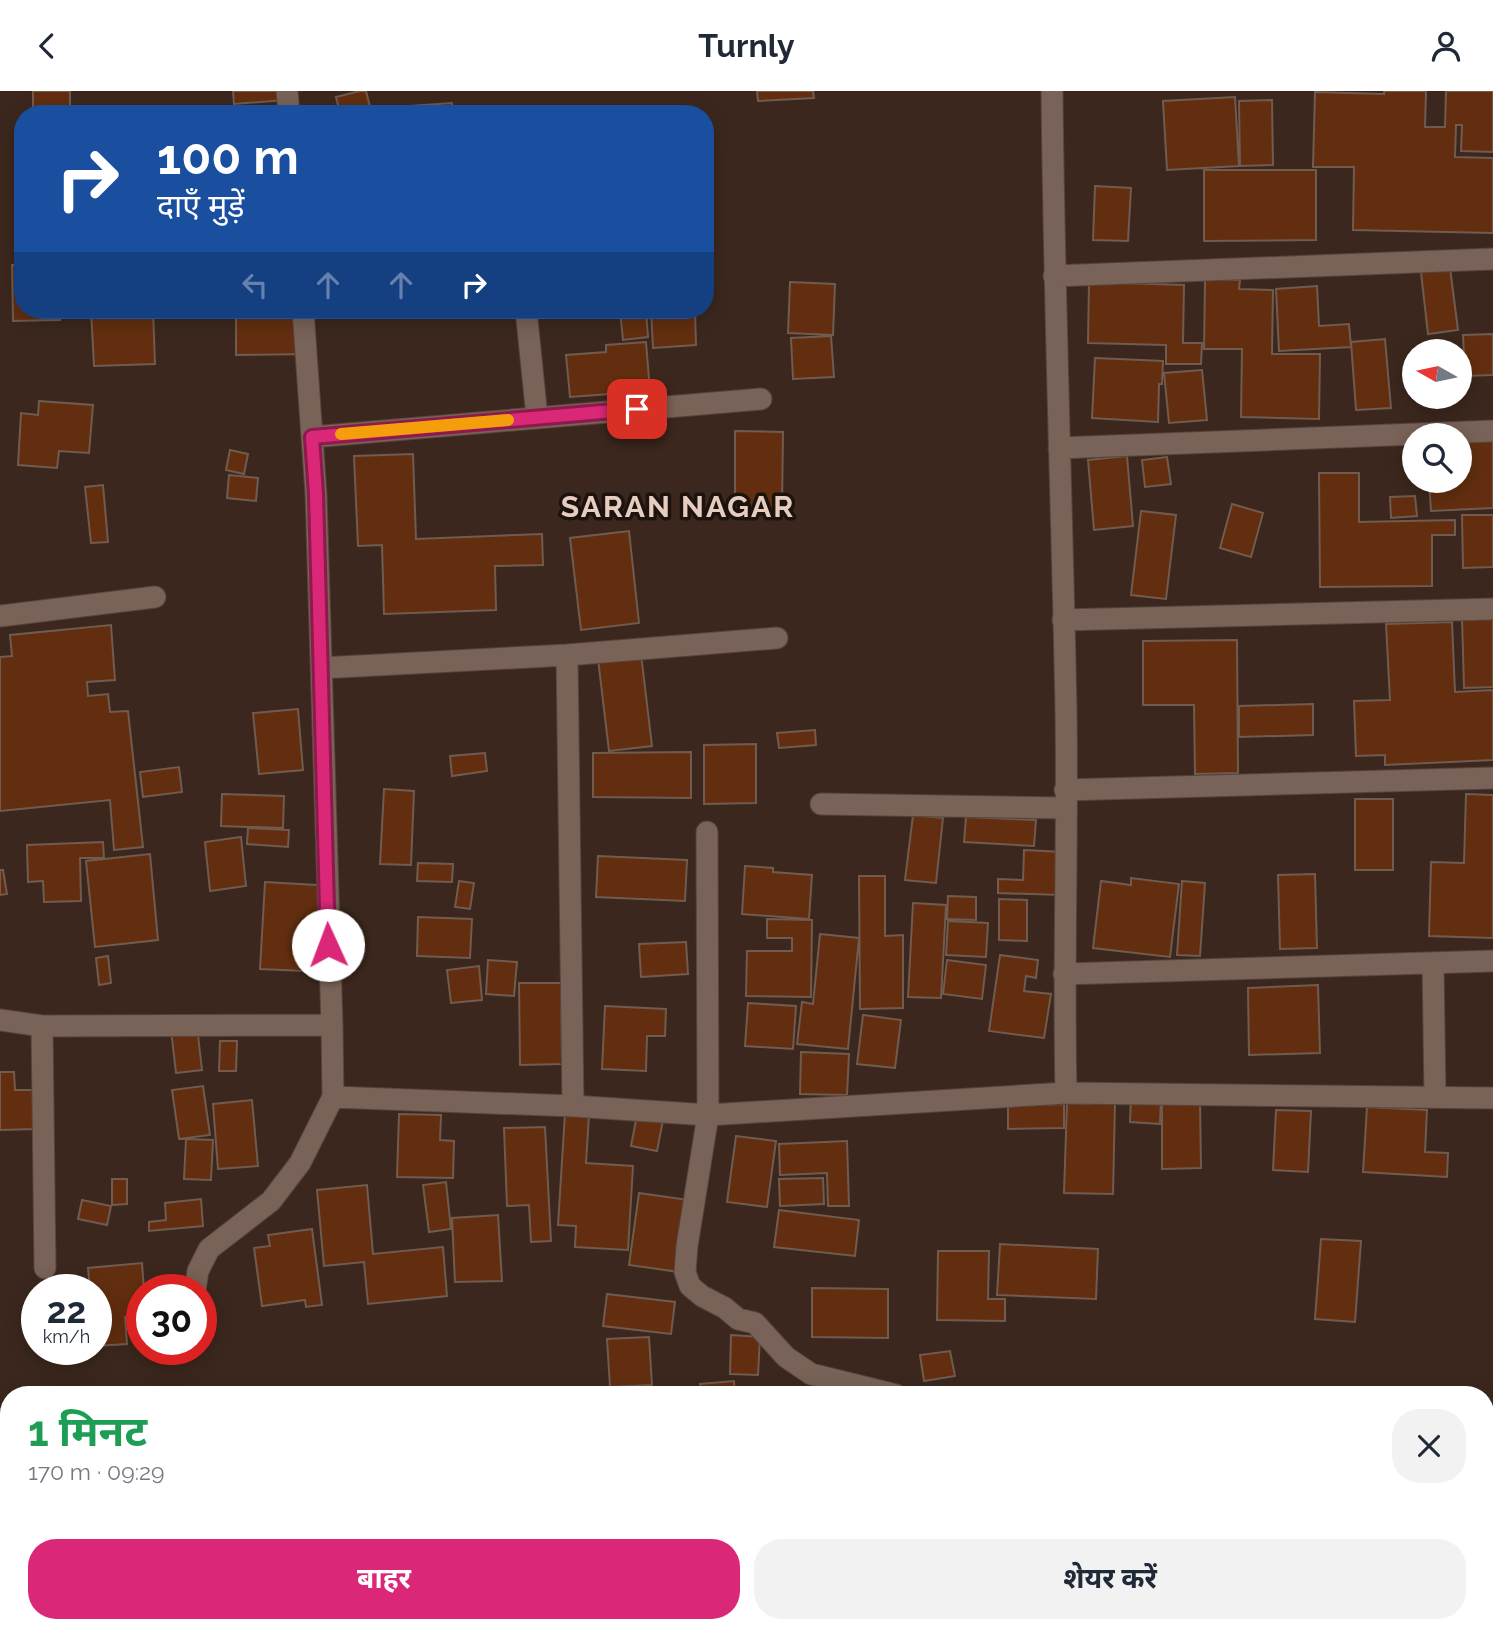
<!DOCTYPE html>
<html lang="hi">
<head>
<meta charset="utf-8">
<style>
  :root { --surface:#fff; --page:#f2f2f3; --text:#1f2937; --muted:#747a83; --accent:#db2777 }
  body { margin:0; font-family:Raleway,"Noto Sans Devanagari",sans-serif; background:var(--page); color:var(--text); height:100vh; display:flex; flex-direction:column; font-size:26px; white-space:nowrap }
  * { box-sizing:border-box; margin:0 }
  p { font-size:23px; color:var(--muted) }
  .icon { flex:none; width:38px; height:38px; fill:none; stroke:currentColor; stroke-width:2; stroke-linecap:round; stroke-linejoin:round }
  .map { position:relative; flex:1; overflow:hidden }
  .details { position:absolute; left:0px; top:1295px; width:1494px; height:247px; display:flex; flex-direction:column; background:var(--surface); border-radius:28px 28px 0 0; box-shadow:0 4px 18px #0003 }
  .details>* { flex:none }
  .hud { position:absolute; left:14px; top:14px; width:700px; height:214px; border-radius:28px; box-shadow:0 4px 18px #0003; background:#1a4fa0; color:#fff; overflow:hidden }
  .needle { width:46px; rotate:279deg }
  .buttons { position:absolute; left:1402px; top:248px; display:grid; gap:14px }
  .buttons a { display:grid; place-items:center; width:70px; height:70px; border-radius:50%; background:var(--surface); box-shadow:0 4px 18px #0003; font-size:35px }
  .speed { position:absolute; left:21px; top:1183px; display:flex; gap:14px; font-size:35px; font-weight:700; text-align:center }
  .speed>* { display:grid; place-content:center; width:91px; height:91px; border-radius:50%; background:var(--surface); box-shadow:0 4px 18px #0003; line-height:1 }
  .speed small { font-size:18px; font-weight:400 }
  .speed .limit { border:10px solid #d22; background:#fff; color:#111 }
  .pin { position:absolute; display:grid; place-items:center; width:60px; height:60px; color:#fff; margin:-30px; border-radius:14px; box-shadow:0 4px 10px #0006 }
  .me { position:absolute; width:77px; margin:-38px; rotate:358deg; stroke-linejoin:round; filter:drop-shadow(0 0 5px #0008) }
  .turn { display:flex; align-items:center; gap:24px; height:147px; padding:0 28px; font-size:32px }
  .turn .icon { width:91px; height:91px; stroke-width:2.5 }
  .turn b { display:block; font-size:49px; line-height:60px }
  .lanes { display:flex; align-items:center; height:66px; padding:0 28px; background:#0003; justify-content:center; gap:35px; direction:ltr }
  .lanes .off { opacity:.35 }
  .round { display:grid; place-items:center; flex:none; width:74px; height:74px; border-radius:28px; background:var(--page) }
  .summary { display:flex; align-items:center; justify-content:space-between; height:119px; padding:0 28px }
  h1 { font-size:42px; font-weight:700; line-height:52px; color:#1e9e55 }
  .action { display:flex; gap:14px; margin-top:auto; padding:14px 28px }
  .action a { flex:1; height:80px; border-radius:28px; background:var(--accent); color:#fff; font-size:28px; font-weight:700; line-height:80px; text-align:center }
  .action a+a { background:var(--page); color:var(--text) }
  header { display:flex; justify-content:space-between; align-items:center; height:91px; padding:0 28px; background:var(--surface); font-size:32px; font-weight:700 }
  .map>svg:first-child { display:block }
  .building { fill:#622e0f; stroke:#715b4f; stroke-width:2 }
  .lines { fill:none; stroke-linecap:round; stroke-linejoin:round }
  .minor-casing { stroke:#56453d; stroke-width:23 }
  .minor { stroke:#796257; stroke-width:21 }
  .route-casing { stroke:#8e194d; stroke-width:18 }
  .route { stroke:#db2777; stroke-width:12 }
  .slow { stroke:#f59e0b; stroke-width:12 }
  .labels { text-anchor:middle; stroke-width:7; stroke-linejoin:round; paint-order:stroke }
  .district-label { font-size:30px; font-weight:bold; letter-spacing:2px; fill:#e7cdc0; stroke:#1c130e }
</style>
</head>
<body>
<header><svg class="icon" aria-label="back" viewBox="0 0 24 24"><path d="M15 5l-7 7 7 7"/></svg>Turnly<svg class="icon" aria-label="person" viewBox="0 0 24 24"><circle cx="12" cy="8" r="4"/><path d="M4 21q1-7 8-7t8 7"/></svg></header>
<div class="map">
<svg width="1493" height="1541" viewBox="0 0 1493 1541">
  <rect width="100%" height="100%" fill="#3b271d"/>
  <path class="building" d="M33,0h37v23h-37z
    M233,0h63l1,8 -63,5z
    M360,0h6l5,20 -31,3 -4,-17z
    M757,0h56l1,7 -56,3z
    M1384,0h42l-1,36h20l1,-36h47v61l-32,-1 1,-26h-6l-1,32 38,1v75l-140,-3 1,-63h-41l2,-75 69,2z
    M1235,6l4,69 -72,4 -4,-69z
    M1272,9l1,65 -33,1 -1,-65z
    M452,12l1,11h-72v-6z
    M1204,79h112v70l-112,1z
    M1095,95l36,2 -3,53 -35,-1z
    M12,174h11v45h37v10l-47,1z
    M1450,177l8,62 -30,4 -7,-62z
    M1205,188l35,1 -1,9 34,1 -1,64h48l-1,65 -78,-2 1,-68h-38z
    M790,191l45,2 -2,51 -45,-2z
    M1089,191l95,3 -1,58h19l-1,21h-35v-19l-78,-2z
    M1317,195l2,40 30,-2 2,23 -72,4 -3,-62z
    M69,219h14v3l-14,1z
    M91,219h62l2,54 -61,2z
    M236,219h75l1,44 -76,1z
    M620,219h26l2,27 -25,3z
    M651,219h44l1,35 -43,3z
    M1493,243v41l-28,1 -2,-41z
    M831,245l3,41 -41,2 -2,-41z
    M1385,248l6,69 -35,2 -5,-68z
    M646,251l4,49 -80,6 -4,-42 40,-3v-7z
    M1424,254l33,2v5h-33z
    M1095,267l68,3 -1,23h-3l-1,38 -66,-4z
    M1202,279l5,50 -38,3 -5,-50z
    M1421,306h34l-1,5 -33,-2z
    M39,310l54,4 -4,48 -30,-2 -2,17 -39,-3 3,-52 17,2z
    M735,340l48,1 -1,78 -47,-1z
    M1493,348v69l-62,3 -2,-30h31v-36h3l-1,-5z
    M230,359l18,4 -4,20 -18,-4z
    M413,363l3,85 126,-5 1,31 -48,1 1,44 -112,4 -2,-69 -24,1 -4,-90z
    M1127,365l6,70 -39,4 -6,-70z
    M1167,366l4,27 -26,3 -3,-27z
    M1319,382h40v49l96,-2v15h-23v51l-112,1z
    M229,384l29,3 -2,23 -29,-3z
    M103,394l5,57 -17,1 -6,-56z
    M1415,405l2,20 -26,2 -1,-21z
    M1232,413l31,9 -12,44 -31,-9z
    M1141,420l35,4 -10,84 -35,-4z
    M1462,424h31v52l-30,1z
    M629,440l10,92 -58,7 -11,-92z
    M1493,526v70l-29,1 -2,-70z
    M1452,531l3,70 38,-2v70l-108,5v-10l-29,1 -2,-55 36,-1 -4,-76z
    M111,534l4,55 -28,2 1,14 20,-2 2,18 18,-1 15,136 -29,3 -4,-50 -110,11v-154l12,-1 -2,-21z
    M1237,549l1,133 -43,1 -1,-69h-51v-64z
    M641,563l11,92 -43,5 -11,-92z
    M1313,613v31l-74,2v-31z
    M298,618l5,61 -44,4 -6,-61z
    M815,639l1,15 -37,3 -2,-15z
    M756,653v59l-52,1v-59z
    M691,661v46l-98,-1v-44z
    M485,662l2,18 -35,5 -2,-20z
    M179,676l3,25 -39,5 -3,-25z
    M384,698l30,2 -3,74 -31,-1z
    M222,703l62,2 -1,32 -62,-2z
    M1466,703l27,1v143l-64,-2 2,-74 33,1z
    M1355,708h38v71h-38z
    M913,724l30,3 -7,65 -31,-3z
    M966,726l70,3 -2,26 -70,-4z
    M248,737l41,2 -1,17 -41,-3z
    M241,746l5,49 -36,5 -5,-49z
    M103,751l1,16h-24l1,43 -37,1 -1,-21 -15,1 -1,-37z
    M1024,759l39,2 -2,43 -63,-2v-14l25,1z
    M150,763l8,86 -63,7 -9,-86z
    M598,765l89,4 -2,41 -89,-4z
    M418,772l35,1 -1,18 -35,-1z
    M745,775l28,2v4l39,3 -3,44 -67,-5z
    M0,779h3l4,24 -7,1z
    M1315,783l2,74 -37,1 -2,-74z
    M859,785h26v60l18,-1v73l-43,1z
    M1131,787l48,6 -9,73 -77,-9 8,-67 30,4z
    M459,790l15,2 -4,26 -15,-2z
    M1182,790l23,2 -5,73 -23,-1z
    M265,791l68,4 -5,86 -68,-3z
    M948,805l28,1v23l-29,-1z
    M999,808l28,1v41l-28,-1z
    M913,812l33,2 -5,93 -33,-1z
    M418,826l54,2 -2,39 -53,-2z
    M767,828l45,1 -1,77 -65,-1 1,-45h45v-13h-25z
    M948,830l40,2 -2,34 -40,-2z
    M820,843l39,4 -11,111 -51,-5 5,-42 11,2z
    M686,851l2,32 -47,3 -2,-33z
    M1000,864l38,5 -2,18 -10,-2 -2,15 27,3 -7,44 -55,-7z
    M108,865l3,27 -12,2 -3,-27z
    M488,869l29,2 -3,34 -28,-2z
    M947,869l39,5 -4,34 -39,-5z
    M479,875l3,34 -31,3 -4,-33z
    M519,892h42l1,81 -42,1z
    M1318,894l2,68 -71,2 -1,-67z
    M748,912l48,3 -3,43 -48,-3z
    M605,915l61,3 -1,27h-18l-1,35 -44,-2z
    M863,924l38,5 -6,48 -38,-4z
    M197,936l5,43 -26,3 -5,-43z
    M220,950h17l-1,30h-17z
    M801,961l48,2 -2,41 -47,-1z
    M0,981h14l1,18h20l1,39 -36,1z
    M203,995l7,49 -31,4 -7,-49z
    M1131,1006l30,1 -1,26 -30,-2z
    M252,1009l6,66 -40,3 -5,-65z
    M1162,1009h38l1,68 -39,1z
    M1090,1010l25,1 -2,92 -49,-1 3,-90 23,1z
    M1064,1013v24l-56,1v-23z
    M1367,1016l60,3 -2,42 23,1 -1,24 -84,-5z
    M1276,1019l35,1 -3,61 -35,-2z
    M565,1022l24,2 -3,48 47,3 -5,84 -53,-3 1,-21 -18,-1z
    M399,1023l42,1 -1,25 14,1 -1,37 -56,-1z
    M637,1024l26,5 -6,31 -26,-5z
    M545,1036l6,114 -20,1 -2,-37 -22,1 -3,-78z
    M736,1045l40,5 -9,66 -40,-5z
    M186,1048l27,1 -2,40 -27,-1z
    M847,1050l2,65h-21l-1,-33 -47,2 -1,-31z
    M823,1087l1,26 -44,2 -1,-27z
    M112,1088h15v25l-15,1z
    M446,1091l5,47 -22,3 -6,-47z
    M367,1094l6,69 70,-7 4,49 -79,8 -4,-42 -40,4 -7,-76z
    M639,1102l50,7 -10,72 -50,-7z
    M201,1108l2,27 -54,5v-9l17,-2 -1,-17z
    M82,1109l29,6 -4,19 -29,-6z
    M779,1119l80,10 -4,36 -81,-9z
    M498,1124l4,66 -47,1 -3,-64z
    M312,1138l10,76 -16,2 -1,-7 -43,6 -8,-58 16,-2 -2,-11z
    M1321,1148l40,2 -6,81 -40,-3z
    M1000,1153l98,5 -2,50 -99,-4z
    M938,1160h51l-1,48h17v22l-68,-1z
    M142,1172l2,27h-2v26l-17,1 2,27 -31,2v-56h-6l-2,-22z
    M812,1197l76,1v49l-76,-1z
    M607,1203l68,8 -4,32 -68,-8z
    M731,1244l29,2 -2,38 -28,-1z
    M649,1246l3,48 -42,2 -3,-48z
    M950,1260l5,25 -31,5 -4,-26z
    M734,1290l1,14h-34l-1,-11z
    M1490,1377h3v164h-20l1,-8h12v-119z
    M1114,1533h66v8h-66z
    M1349,1533h61l-1,8h-61z
    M865,1536l34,5h-35z"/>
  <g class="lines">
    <defs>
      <path id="minor" d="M287,0l2,23
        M1054,185l439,-17
        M303,219l13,184 16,531
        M526,219l11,107
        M312,346l449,-38
        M1059,357l434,-17
        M0,525l155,-19
        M1063,529l430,-11
        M567,564l6,451
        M321,577l246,-13 210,-17
        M1065,699l428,-12
        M821,713l244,4
        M707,741l1,283 -21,131 -2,26 5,14 12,10 23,12 13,11 17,4 31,34 25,17 85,21
        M1433,872l2,134
        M1064,883l429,-13
        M0,929l42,6 290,-1 1,72 240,9 135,9 358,-22c-3,-127 2,-255 0,-382 -4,-207 -12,-413 -14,-620
        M42,935l3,242
        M1066,1002l427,5
        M195,1199l3,-19 11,-22 62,-48 29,-38 33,-66"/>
    </defs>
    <use href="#minor" class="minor-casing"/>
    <use href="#minor" class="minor"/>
  </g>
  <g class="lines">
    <defs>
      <path id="route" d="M328,854l-12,-451 -4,-57 325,-28"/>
    </defs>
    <use href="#route" class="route-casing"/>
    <use href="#route" class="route"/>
    <path class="slow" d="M341,343l167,-14"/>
  </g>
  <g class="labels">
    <g class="district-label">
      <text x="678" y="426">SARAN NAGAR</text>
    </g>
  </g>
</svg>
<div class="buttons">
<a><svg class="needle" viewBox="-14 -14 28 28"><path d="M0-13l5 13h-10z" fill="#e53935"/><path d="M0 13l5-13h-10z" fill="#747a83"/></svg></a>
<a><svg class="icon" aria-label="search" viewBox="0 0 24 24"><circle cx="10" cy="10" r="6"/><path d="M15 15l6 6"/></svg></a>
</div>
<div class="speed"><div>22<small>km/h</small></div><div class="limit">30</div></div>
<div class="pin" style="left:637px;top:318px;background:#d93025"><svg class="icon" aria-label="arrive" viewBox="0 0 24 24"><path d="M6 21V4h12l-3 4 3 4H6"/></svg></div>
<svg class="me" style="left:328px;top:854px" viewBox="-20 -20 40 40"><circle r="19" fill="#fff"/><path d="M0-13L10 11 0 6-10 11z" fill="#db2777"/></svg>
<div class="hud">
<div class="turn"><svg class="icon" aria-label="right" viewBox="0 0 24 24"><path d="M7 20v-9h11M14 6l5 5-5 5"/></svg><div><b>100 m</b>दाएँ मुड़ें</div></div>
<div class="lanes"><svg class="icon off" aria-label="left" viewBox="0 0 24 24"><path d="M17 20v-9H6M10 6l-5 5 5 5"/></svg><svg class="icon off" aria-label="ahead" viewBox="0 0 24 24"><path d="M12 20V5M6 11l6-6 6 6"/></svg><svg class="icon off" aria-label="ahead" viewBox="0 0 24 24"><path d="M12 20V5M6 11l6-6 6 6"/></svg><svg class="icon" aria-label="right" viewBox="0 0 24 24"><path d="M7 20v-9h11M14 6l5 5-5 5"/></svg></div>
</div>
<section class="details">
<div class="summary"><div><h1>1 मिनट</h1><p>170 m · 09:29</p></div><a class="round"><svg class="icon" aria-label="close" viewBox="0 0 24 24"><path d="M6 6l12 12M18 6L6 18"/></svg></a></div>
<div class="action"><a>बाहर</a><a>शेयर करें</a></div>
</section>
</div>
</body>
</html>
